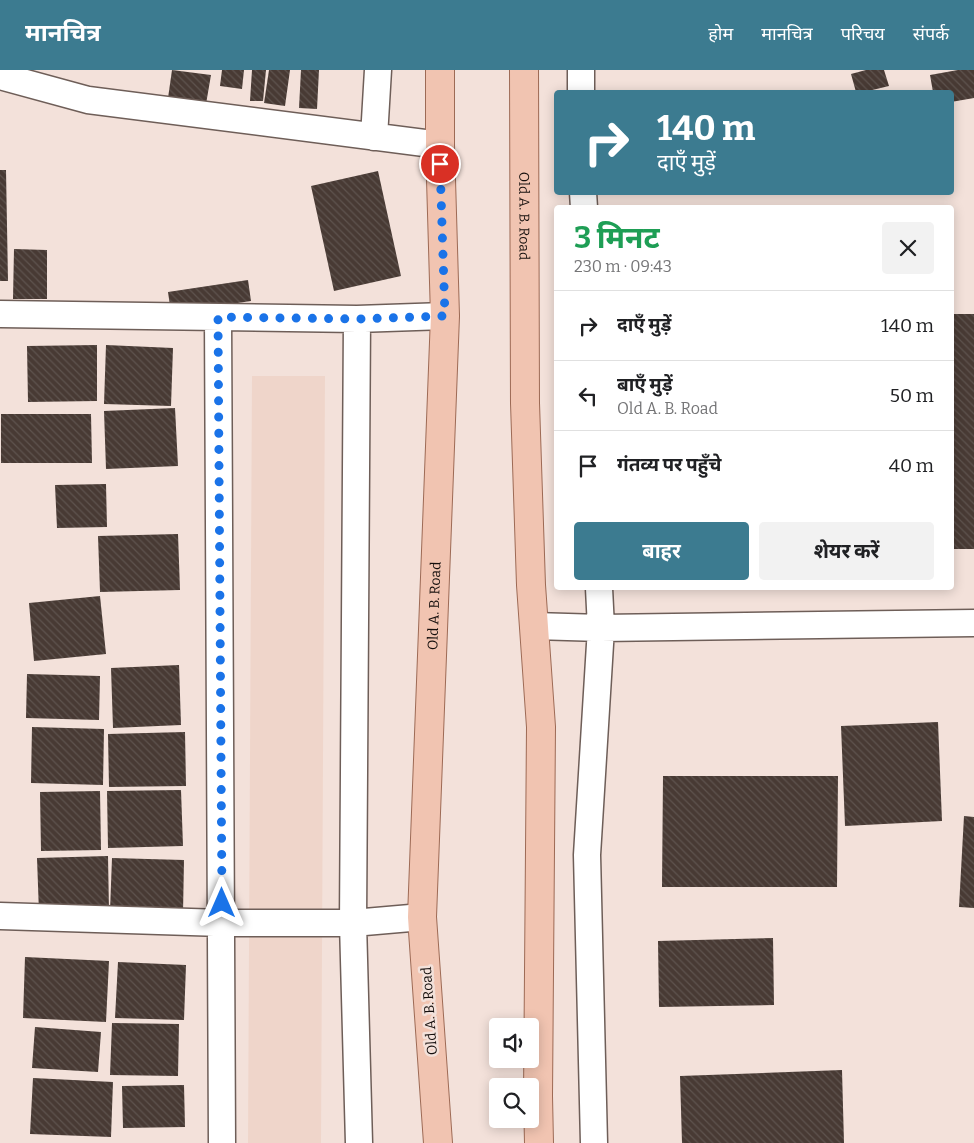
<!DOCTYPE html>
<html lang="hi">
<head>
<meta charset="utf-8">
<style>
  :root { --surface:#fff; --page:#f2f2f2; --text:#202124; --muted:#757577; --line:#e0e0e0; --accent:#3c7b90 }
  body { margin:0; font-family:Bitter,"Noto Sans Devanagari",serif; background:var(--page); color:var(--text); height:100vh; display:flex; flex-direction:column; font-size:19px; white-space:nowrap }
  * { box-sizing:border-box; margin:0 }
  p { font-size:16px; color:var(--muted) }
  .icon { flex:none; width:28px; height:28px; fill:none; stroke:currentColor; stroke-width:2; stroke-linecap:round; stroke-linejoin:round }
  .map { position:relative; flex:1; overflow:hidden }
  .panel { position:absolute; left:554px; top:135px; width:400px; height:385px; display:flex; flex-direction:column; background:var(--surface); border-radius:5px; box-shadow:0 2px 12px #0003 }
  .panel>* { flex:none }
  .guide { position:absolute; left:554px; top:20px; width:400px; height:105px; border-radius:5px; box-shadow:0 2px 12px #0003; background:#3c7b90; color:#fff; overflow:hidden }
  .fabs { position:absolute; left:489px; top:948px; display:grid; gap:10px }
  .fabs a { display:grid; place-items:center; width:50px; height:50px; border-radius:5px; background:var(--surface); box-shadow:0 2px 12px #0003; font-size:25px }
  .pin { position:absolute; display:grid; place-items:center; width:42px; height:42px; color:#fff; margin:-21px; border:2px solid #fff; border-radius:50%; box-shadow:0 1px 5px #0007 }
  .me { position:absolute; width:55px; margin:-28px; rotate:0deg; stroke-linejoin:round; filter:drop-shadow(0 0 4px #0008) }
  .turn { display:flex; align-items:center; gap:18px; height:105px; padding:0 20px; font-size:22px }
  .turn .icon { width:65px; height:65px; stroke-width:2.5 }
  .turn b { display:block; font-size:35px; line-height:42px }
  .round { display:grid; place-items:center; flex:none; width:52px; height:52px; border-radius:5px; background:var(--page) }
  .summary { display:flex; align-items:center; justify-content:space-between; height:85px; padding:0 20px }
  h1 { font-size:30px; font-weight:700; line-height:38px; color:#1e9e55 }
  .action { display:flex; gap:10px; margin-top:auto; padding:10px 20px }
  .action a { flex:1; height:58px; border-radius:5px; background:var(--accent); color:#fff; font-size:20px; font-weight:700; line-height:58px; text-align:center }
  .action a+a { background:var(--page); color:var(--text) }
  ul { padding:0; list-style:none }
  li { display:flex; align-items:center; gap:15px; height:70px; padding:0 20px; border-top:1px solid var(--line) }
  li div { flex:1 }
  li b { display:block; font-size:19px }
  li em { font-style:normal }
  header { display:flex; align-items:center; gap:30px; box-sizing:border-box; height:70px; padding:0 25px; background:var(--accent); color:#fff }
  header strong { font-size:24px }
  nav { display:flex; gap:28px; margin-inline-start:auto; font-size:18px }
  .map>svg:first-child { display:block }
  .built { fill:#efd5ca }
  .building { fill:url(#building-back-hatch) }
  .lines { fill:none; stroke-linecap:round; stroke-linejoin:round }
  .minor-casing { stroke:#6e5e58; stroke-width:29 }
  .major-casing { stroke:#9d6a55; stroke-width:30 }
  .minor { stroke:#fff; stroke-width:26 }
  .major { stroke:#f1c4b1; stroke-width:28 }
  .route { stroke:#1a73e8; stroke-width:9; stroke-dasharray:0 16.2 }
  .labels { text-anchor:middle; stroke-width:5; stroke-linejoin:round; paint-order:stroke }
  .street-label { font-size:14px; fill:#140e0c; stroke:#f3e1da }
</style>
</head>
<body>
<header>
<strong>मानचित्र</strong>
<nav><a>होम</a><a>मानचित्र</a><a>परिचय</a><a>संपर्क</a></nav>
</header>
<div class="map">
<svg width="974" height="1073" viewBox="0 0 974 1073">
  <defs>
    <pattern id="building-back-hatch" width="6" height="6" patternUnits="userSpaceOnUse" patternTransform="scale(1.25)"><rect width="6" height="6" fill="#483a34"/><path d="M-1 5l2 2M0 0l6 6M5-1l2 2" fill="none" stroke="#5e534e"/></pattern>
  </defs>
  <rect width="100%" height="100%" fill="#f3e1da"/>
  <path class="built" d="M252,306h73l-4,767h-73z"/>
  <path class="building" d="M172,0l39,5 -5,29 -38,-6z
    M222,0h22l-2,19 -22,-3z
    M252,0h14l-3,31h-13z
    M269,0h21l-5,36 -21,-3z
    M301,0h18l-2,39 -18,-1z
    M866,0h18l5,16 -25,6h-8l-5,-18z
    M958,0h16v28l-23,4v-10h-18l-3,-17z
    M0,100h6l2,111h-8z
    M378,101l23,105 -67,15 -23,-105z
    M14,179l33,1v49h-34z
    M248,210l3,21 -80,12 -3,-21z
    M951,244h23v235h-23z
    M97,275v56l-69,1 -1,-56z
    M106,275l67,3 -2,58 -67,-2z
    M175,338l3,58 -72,3 -2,-58z
    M1,344h90l1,49h-91z
    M106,414l1,43 -50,1 -2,-43z
    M178,464l2,56 -80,2 -2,-56z
    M100,526l6,58 -72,7 -5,-58z
    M179,595l2,60 -68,3 -2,-60z
    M27,604l73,2 -1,44 -73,-2z
    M938,652l4,99 -97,5 -4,-100z
    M32,657l72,2 -1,56 -72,-2z
    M185,662l1,54 -77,1 -1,-53z
    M663,706h175l-1,111h-175z
    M181,720l2,56 -75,2 -1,-57z
    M100,721l1,59 -60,1 -1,-59z
    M964,746l10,1v91l-15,-1z
    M108,786l1,55 -70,2 -2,-55z
    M112,788l72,2 -1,53 -73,-2z
    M773,868l1,67 -115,2 -1,-66z
    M25,887l84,4 -3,61 -83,-4z
    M118,892l68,3 -2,55 -69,-2z
    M112,953l67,1 -1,52 -68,-1z
    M35,957l66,5 -3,40 -66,-4z
    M842,1000l2,73h-162l-2,-67z
    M33,1008l80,4 -2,55 -81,-3z
    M184,1015l1,42 -62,1 -1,-42z"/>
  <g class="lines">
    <defs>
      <path id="minor" d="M581,0v22
        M0,6l88,24 352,45
        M374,67l4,-67
        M583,122l1,16
        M0,244l357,5
        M218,247l4,826
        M534,556l67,2 373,-5
        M0,846l222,7h131l69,-6
        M359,1073l-6,-220 4,-604 88,-3
        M594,1073l-7,-288 14,-227 -2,-40"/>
      <g id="major">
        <path id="s1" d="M524,0l1,333 6,182 10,142 -3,369 1,47"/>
        <path id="s2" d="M438,1073l-16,-226 23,-601 -5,-171v-75"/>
      </g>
    </defs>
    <use href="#minor" class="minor-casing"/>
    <use href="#major" class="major-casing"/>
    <use href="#minor" class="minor"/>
    <use href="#major" class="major"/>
  </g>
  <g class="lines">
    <path class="route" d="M222,833l-4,-586 140,2 87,-3 -5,-152"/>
  </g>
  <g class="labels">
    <g class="street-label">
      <text dy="5" stroke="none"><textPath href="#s1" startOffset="146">Old A. B. Road</textPath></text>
      <text dy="5" stroke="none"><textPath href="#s2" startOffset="538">Old A. B. Road</textPath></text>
      <text transform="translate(429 941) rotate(-94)" y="5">Old A. B. Road</text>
    </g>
  </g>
</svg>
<div class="fabs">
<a><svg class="icon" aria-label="sound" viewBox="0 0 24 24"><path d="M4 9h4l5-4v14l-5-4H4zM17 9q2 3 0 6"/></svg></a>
<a><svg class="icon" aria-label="search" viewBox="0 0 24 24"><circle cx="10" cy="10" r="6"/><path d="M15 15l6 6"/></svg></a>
</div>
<div class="pin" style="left:440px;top:94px;background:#d93025"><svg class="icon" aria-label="arrive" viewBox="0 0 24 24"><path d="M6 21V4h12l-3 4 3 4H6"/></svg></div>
<svg class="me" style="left:222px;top:833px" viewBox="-20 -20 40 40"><path d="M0-17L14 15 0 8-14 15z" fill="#1a73e8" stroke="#fff" stroke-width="4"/></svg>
<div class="guide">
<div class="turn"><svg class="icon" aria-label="right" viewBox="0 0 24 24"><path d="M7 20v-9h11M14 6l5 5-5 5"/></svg><div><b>140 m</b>दाएँ मुड़ें</div></div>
</div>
<section class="panel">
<div class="summary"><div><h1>3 मिनट</h1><p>230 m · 09:43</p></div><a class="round"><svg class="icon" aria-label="close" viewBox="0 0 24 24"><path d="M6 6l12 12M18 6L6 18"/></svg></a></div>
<ul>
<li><svg class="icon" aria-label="right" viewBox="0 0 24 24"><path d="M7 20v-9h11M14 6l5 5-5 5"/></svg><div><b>दाएँ मुड़ें</b></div><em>140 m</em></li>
<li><svg class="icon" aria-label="left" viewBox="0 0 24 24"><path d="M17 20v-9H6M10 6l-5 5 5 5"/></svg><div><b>बाएँ मुड़ें</b><p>Old A. B. Road</p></div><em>50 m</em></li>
<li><svg class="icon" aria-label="arrive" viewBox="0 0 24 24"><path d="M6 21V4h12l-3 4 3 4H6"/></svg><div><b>गंतव्य पर पहुँचे</b></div><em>40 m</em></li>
</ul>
<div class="action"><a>बाहर</a><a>शेयर करें</a></div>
</section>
</div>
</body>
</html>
